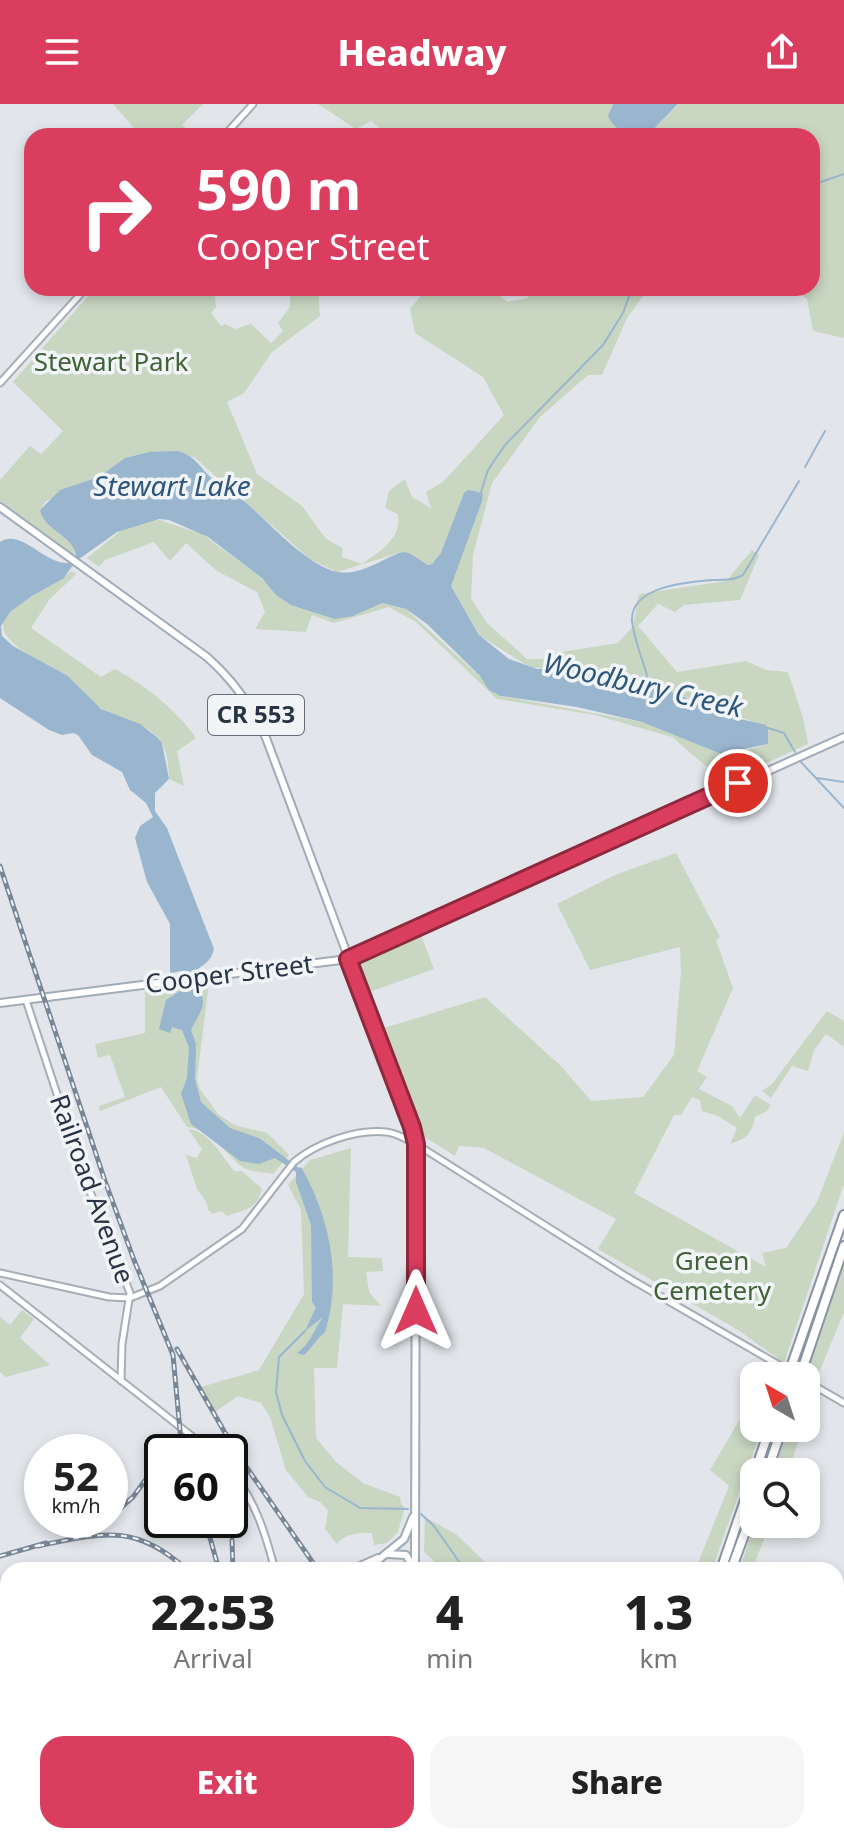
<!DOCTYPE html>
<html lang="en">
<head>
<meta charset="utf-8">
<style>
  :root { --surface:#fff; --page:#f6f6f6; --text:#222; --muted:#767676; --accent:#da3d5e }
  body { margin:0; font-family:"Noto Sans",sans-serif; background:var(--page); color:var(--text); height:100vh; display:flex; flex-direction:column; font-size:30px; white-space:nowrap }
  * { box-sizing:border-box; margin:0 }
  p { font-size:26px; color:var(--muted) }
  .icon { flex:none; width:44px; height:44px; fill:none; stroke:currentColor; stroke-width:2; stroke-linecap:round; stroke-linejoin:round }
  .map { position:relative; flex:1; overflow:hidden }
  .side { position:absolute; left:0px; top:1458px; width:844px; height:282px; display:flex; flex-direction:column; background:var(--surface); border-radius:24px 24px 0 0; box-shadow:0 4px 12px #0003 }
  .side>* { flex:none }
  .hud { position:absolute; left:24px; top:24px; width:796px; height:168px; border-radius:24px; box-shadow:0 4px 12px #0003; background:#da3d5e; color:#fff; overflow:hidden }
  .needle { width:52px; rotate:321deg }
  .fabs { position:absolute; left:740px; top:1258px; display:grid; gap:16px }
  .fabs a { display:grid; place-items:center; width:80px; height:80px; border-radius:16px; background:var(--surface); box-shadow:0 4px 12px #0003; font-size:40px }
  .speed { position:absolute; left:24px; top:1330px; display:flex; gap:16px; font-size:40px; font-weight:700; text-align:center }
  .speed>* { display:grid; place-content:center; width:104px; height:104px; border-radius:50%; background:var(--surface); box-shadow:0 4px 12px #0003; line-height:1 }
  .speed small { font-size:20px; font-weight:400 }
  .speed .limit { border:4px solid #111; border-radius:12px; background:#fff; color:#111 }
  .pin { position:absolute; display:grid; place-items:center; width:68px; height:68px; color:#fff; margin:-34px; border:4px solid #fff; border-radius:50%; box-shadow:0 2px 8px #0007 }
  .me { position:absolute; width:88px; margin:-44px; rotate:0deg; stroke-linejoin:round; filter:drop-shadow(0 0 6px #0008) }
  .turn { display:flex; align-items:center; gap:28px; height:168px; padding:0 40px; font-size:36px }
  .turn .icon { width:104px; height:104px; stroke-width:2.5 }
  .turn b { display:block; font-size:56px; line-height:68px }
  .eta { display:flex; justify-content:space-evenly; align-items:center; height:136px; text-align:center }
  .eta b { font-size:48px; font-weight:800; line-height:56px }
  .button { display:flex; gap:16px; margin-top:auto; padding:16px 40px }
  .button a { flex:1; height:92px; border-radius:24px; background:var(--accent); color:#fff; font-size:32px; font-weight:800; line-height:92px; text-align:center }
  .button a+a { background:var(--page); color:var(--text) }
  header { display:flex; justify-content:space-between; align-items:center; height:104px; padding:0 40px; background:var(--accent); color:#fff; font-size:36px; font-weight:800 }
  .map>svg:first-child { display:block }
  .built { fill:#cfd5de }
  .green { fill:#c8d6c2 }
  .water { fill:#9ab6ce }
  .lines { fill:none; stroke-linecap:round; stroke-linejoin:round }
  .stream { stroke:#9ab6ce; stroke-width:2 }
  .secondary-casing { stroke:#a6adb6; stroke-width:9 }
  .primary-casing { stroke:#a0abb8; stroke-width:10 }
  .highway-casing { stroke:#8894a3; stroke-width:12 }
  .secondary { stroke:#fff; stroke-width:5 }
  .primary { stroke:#fff; stroke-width:6 }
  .highway { stroke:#fff; stroke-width:8 }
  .rail-casing { stroke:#798696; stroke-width:5 }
  .rail { stroke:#f2f5f8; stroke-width:2; stroke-dasharray:6; stroke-linecap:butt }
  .secondary-bridge-casing { stroke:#a6adb6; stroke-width:9; stroke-linecap:butt }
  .secondary-bridge { stroke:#fff; stroke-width:5 }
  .route-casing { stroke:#8e283d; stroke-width:20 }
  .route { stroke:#da3d5e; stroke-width:14 }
  .labels { text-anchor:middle; stroke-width:7; stroke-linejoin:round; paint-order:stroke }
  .shield { fill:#f2f5f8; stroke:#656e7b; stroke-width:2 }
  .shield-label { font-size:24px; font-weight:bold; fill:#283445 }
  .park-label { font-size:26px; fill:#406234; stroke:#f2f5f8 }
  .street-label { font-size:26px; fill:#283445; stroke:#f2f5f8 }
  .water-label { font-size:28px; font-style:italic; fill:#2e567d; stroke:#f2f5f8 }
</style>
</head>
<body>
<header><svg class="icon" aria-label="menu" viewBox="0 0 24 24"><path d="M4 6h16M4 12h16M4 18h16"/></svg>Headway<svg class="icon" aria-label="share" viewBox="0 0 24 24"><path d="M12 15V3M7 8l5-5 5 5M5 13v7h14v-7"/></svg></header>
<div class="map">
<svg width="844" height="1739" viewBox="0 0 844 1739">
  <rect width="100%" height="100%" fill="#e2e6eb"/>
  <path class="built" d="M124,1732h67l-2,7h-63z
    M213,1732h114l-7,7h-110z"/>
  <path class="green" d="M113,0h90l-21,21 8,7 -4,4h-45z
    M318,0h295l-2,3 26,29h-247l-19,-15 -15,8z
    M679,0h165v234l-31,-7 -6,-32 -15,-11h20v-152h-165z
    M95,184h119l2,19 -5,6 10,13 4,-2 10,5 16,-5 20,19 12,-12 -5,-8 12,-16v-19h28l2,28 -48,36 -28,41 -17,9 30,72 45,32 24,33 17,9 -1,9 20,7c18,-13 40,-25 36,-50l-13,-6 4,-17 16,-12 7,18 19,11 -5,-16 18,-11 60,-66 -21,-38 -68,-44 -5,-24 17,-21h63l17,14 21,-4 2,-10h119l-22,30 -25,57h-14l-48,42 -48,66 -19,72 -2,43 15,24 41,37h26l2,-6 63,-10 15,-17 6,-32 87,-13 26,-31 7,5 -19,45 -56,5 -9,7 -17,-8 -20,22 39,46 69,-11 20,9 22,2 15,46 5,26 -88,40 -5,-10 -43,-37 -77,-22 -98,-16 -81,-77 -27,-15 -55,16 -22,-8 -6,17 -51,-3 10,-17 -8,-20 -40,-21 -31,-28 -16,18 -16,-19 -49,18 -6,7 -12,-9 36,-29 33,-10 46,15 57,42 27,26 46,17 50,-16 24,6 95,87 141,26 84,34 42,-12 -1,-17 -103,-38 -17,-13 -23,1 -43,-11 -50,2 -51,-32 -29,-50 -21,-21 -28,-13 -65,20 -26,-12 -117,-103 -45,-5 -24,6 -19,16 -60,27 -6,9c5,20 35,24 34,45l-74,-54v-21l30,-34 11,8 22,-23 -50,-49z
    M72,467l4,3 -27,26 -18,28 70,49 14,-8c31,17 61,40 81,69l-19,13 7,35 -15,-7c0,-10 -2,-27 -7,-36 -12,-21 -40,-21 -58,-33 -15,-8 -22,-24 -36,-33 -16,-12 -68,-30 -65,-55 8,-18 52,-37 69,-51z
    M676,749l44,84 -4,3 17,48 -36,83 10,6 -8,12 33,17 8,12 15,-23 16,10 -4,6 -12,6c-3,17 -9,22 -25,27l7,-16 -19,-12 -16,-5 -2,-11 -8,-3 -11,18h-7l-40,78 132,74 -4,-14 24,-5 31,-46 27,-70v52l-60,179 -46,-33 -140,-81 18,-30 -132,-71 -25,-2 -4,10 -30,-19 -41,-109 101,-31 77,70 29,34 52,-4 31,-42 7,-84 -1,-24 -90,23 -33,-66 58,-29z
    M419,826l15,39 -70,25 -10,-29 2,-5z
    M209,878l-12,97 3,10 18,25 16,11 33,8 22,22 -16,19c-10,-2 -25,-2 -32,-8 -16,-13 -31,-37 -54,-39l-26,-40 -61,24 -1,-5 26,-9 -15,-42 -12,3 -3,-14 50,-11v-42z
    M827,907l17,10v26l-18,-13 -12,16 -6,21 -16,-5 -21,32 -9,-7 10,-7z
    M188,1025c21,2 34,27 46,42h8l20,18c-6,23 -19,20 -35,27l-6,-5 -8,3 -5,-4 -1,-7 -10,-14 -11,-34 11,3 5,-9z
    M351,1044l-3,109 34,1 1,13 -17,1 3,20 12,14 -38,-2 -6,64h-23l2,70 20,24 27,21 37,14 1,7 4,3 -7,25 -11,11 -13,2 -2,-12c-13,0 -27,0 -35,11l-12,-15 3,-19 -8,-8 -12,-5 -22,-27 -16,-53 -9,-14 -23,-7 -23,16 -14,-25 58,-17 45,-76 -3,-84 -13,-25 22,-25z
    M844,1153v55l-28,68 -12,-6z
    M22,1206l12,9 -14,19 30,27 -44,12 -6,-5v-55l10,8z
    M754,1291v33h8l-50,142h-17l34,-84 -19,-16z
    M789,1324h14l-15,44h-15z
    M425,1413l32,18 36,35h-49l-20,-18z
    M755,1420h15l-18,46h-13z
    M836,1537l8,3v199h-79l-4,-7h75z
    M331,1732h71l-8,7h-70z"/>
  <path class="water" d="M613,0h65l-31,32c-16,0 -32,-4 -39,-20z
    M177,347c19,4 23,18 37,29 10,8 21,14 31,22 24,20 63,65 93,70 22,4 44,-13 64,-20l7,1 19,12 4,-1 9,-11 23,-60 4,-3 15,3 -1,8 -31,85 28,49 30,24 28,10 44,-3 43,11 23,-1 8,9 9,4 72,29 30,7 2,3v16l-39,8 -3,4 -84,-34 -65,-15 -76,-11 -12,-6 -9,-14 -53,-52 -21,-15 -24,-6 -29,13 -19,3 -43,-14 -15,-10 -14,-17 -54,-41 -39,-17 -10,-1 -42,13 -42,30 -11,16 -32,18 -22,16 -9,14 1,10 11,10 55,30 33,33 39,15 17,13 5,6 7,36 -14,14v18l12,17 47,121c-5,22 -23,13 -21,38 20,13 5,27 -2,43l5,14 -1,35 6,23 29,26 29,10 40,30 2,-1c29,50 41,110 24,165 -9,7 -12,15 -21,23l-7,-2c13,-9 17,-23 26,-36l-18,14 11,-24 -4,-5 -1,-77 -15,-43v-10l-21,-14 -16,6 -19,-3 -49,-37 -10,-30 6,-16 2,-30 -7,-18 -10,-3 -2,6 -11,-4 7,-29 20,-13 -3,-16 -13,2v-49l-23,-42 -12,-44 5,-12 13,-9 -7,-14 -16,-13 -8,-18 -30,-17 -14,-20 -5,-2 -11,2 -13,-5 -49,-32v-156c21,-14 44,22 68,21l8,-7c-4,-23 -31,-24 -36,-46l20,-20 39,-13 26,-19 24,-6z"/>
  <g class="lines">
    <path class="stream" d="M812,81l32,-11
      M805,363l20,-36
      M481,388l7,-22 17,-25 98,-100 20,-32 9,-25
      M647,571c-5,-17 -13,-36 -15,-54 -2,-35 56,-39 81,-41 12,-1 19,1 30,-5l56,-94
      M768,624l16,5 11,19
      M799,656l45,48
      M817,674l27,4
      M305,1227l-26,26 -3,35 6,23 23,46 20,26 35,21 48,1
      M421,1410l13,12 31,44
      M804,1739l1,-7"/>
    <defs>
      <path id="secondary" d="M224,32l29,-32
        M0,279l86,-95
        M26,896l59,179 45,114 -8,51 -1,37
        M0,1169l109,24 21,1 30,-12 82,-57 52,-67c22,-19 62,-33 92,-30 11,1 20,7 30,12l211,133 152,88
        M0,1181l212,167
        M806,1277l38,22
        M230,1365c25,31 35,63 45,101"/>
      <path id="primary" d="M0,403l207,150c27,24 45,49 59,81l146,389 4,17 -1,426
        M0,899l348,-44 496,-222
        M388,1450l18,1 7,12
        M351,1466l27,-12
        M374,1466l3,-9 27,-22 9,-22
        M0,1591l8,20
        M57,1732l3,7
        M701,1732l10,7
        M200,1739l2,-7"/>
      <path id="highway" d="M788,1272l56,-161
        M800,1272l44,-130
        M755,1368l15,-44
        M767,1368l15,-44
        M721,1466l33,-96
        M731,1466l23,-62
        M625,1739l3,-7
        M634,1739l3,-7"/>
    </defs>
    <use href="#secondary" class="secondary-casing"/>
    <use href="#primary" class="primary-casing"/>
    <use href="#highway" class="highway-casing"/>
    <use href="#secondary" class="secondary"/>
    <use href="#primary" class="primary"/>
    <use href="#highway" class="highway"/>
    <defs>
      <path id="rail" d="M0,762l105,315 29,79 39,95 9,97
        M177,1245l59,103 82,118
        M110,1413l23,-20 29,-40
        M205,1416l14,50
        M232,1436l1,30
        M38,1442c63,-13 97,-24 149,24
        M0,1452l46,-13
        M551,1732l7,7
        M154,1739l2,-7"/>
    </defs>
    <use href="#rail" class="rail-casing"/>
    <use href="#rail" class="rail"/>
    <defs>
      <path id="secondary-bridge" d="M779,1261l19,11"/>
    </defs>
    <use href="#secondary-bridge" class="secondary-bridge-casing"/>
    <use href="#secondary-bridge" class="secondary-bridge"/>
  </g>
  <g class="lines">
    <defs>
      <path id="route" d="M416,1207v-167l-4,-17 -64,-168 390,-176"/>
    </defs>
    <use href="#route" class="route-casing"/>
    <use href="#route" class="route"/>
  </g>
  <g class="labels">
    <rect class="shield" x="208" y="591" width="96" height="40" rx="6"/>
    <g class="shield-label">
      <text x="256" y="619">CR 553</text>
    </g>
    <g class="park-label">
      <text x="111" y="267">Stewart Park</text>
      <text x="712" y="1166">Green<tspan x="712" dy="30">Cemetery</tspan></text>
    </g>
    <g class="street-label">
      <text transform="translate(229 870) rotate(-7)" y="9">Cooper Street</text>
      <text transform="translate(92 1085) rotate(70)" y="9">Railroad Avenue</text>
    </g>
    <g class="water-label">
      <text x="172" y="392">Stewart Lake</text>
      <text transform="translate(643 581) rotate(13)" y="10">Woodbury Creek</text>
    </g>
  </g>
</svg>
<div class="fabs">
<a><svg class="needle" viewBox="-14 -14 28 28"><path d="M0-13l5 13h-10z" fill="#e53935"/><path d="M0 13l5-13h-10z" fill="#767676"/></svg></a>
<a><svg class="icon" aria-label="search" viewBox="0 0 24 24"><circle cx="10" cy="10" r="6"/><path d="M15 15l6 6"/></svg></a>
</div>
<div class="speed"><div>52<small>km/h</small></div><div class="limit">60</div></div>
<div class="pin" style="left:738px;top:679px;background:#d93025"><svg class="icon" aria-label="arrive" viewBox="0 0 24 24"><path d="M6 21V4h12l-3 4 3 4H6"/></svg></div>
<svg class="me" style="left:416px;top:1207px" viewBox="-20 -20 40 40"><path d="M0-17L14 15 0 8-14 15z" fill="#da3d5e" stroke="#fff" stroke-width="4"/></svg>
<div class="hud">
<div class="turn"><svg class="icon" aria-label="right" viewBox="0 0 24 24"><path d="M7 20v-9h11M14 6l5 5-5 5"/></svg><div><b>590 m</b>Cooper Street</div></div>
</div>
<section class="side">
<div class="eta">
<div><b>22:53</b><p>Arrival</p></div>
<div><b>4</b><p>min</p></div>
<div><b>1.3</b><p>km</p></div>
</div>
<div class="button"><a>Exit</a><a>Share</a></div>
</section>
</div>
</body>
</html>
